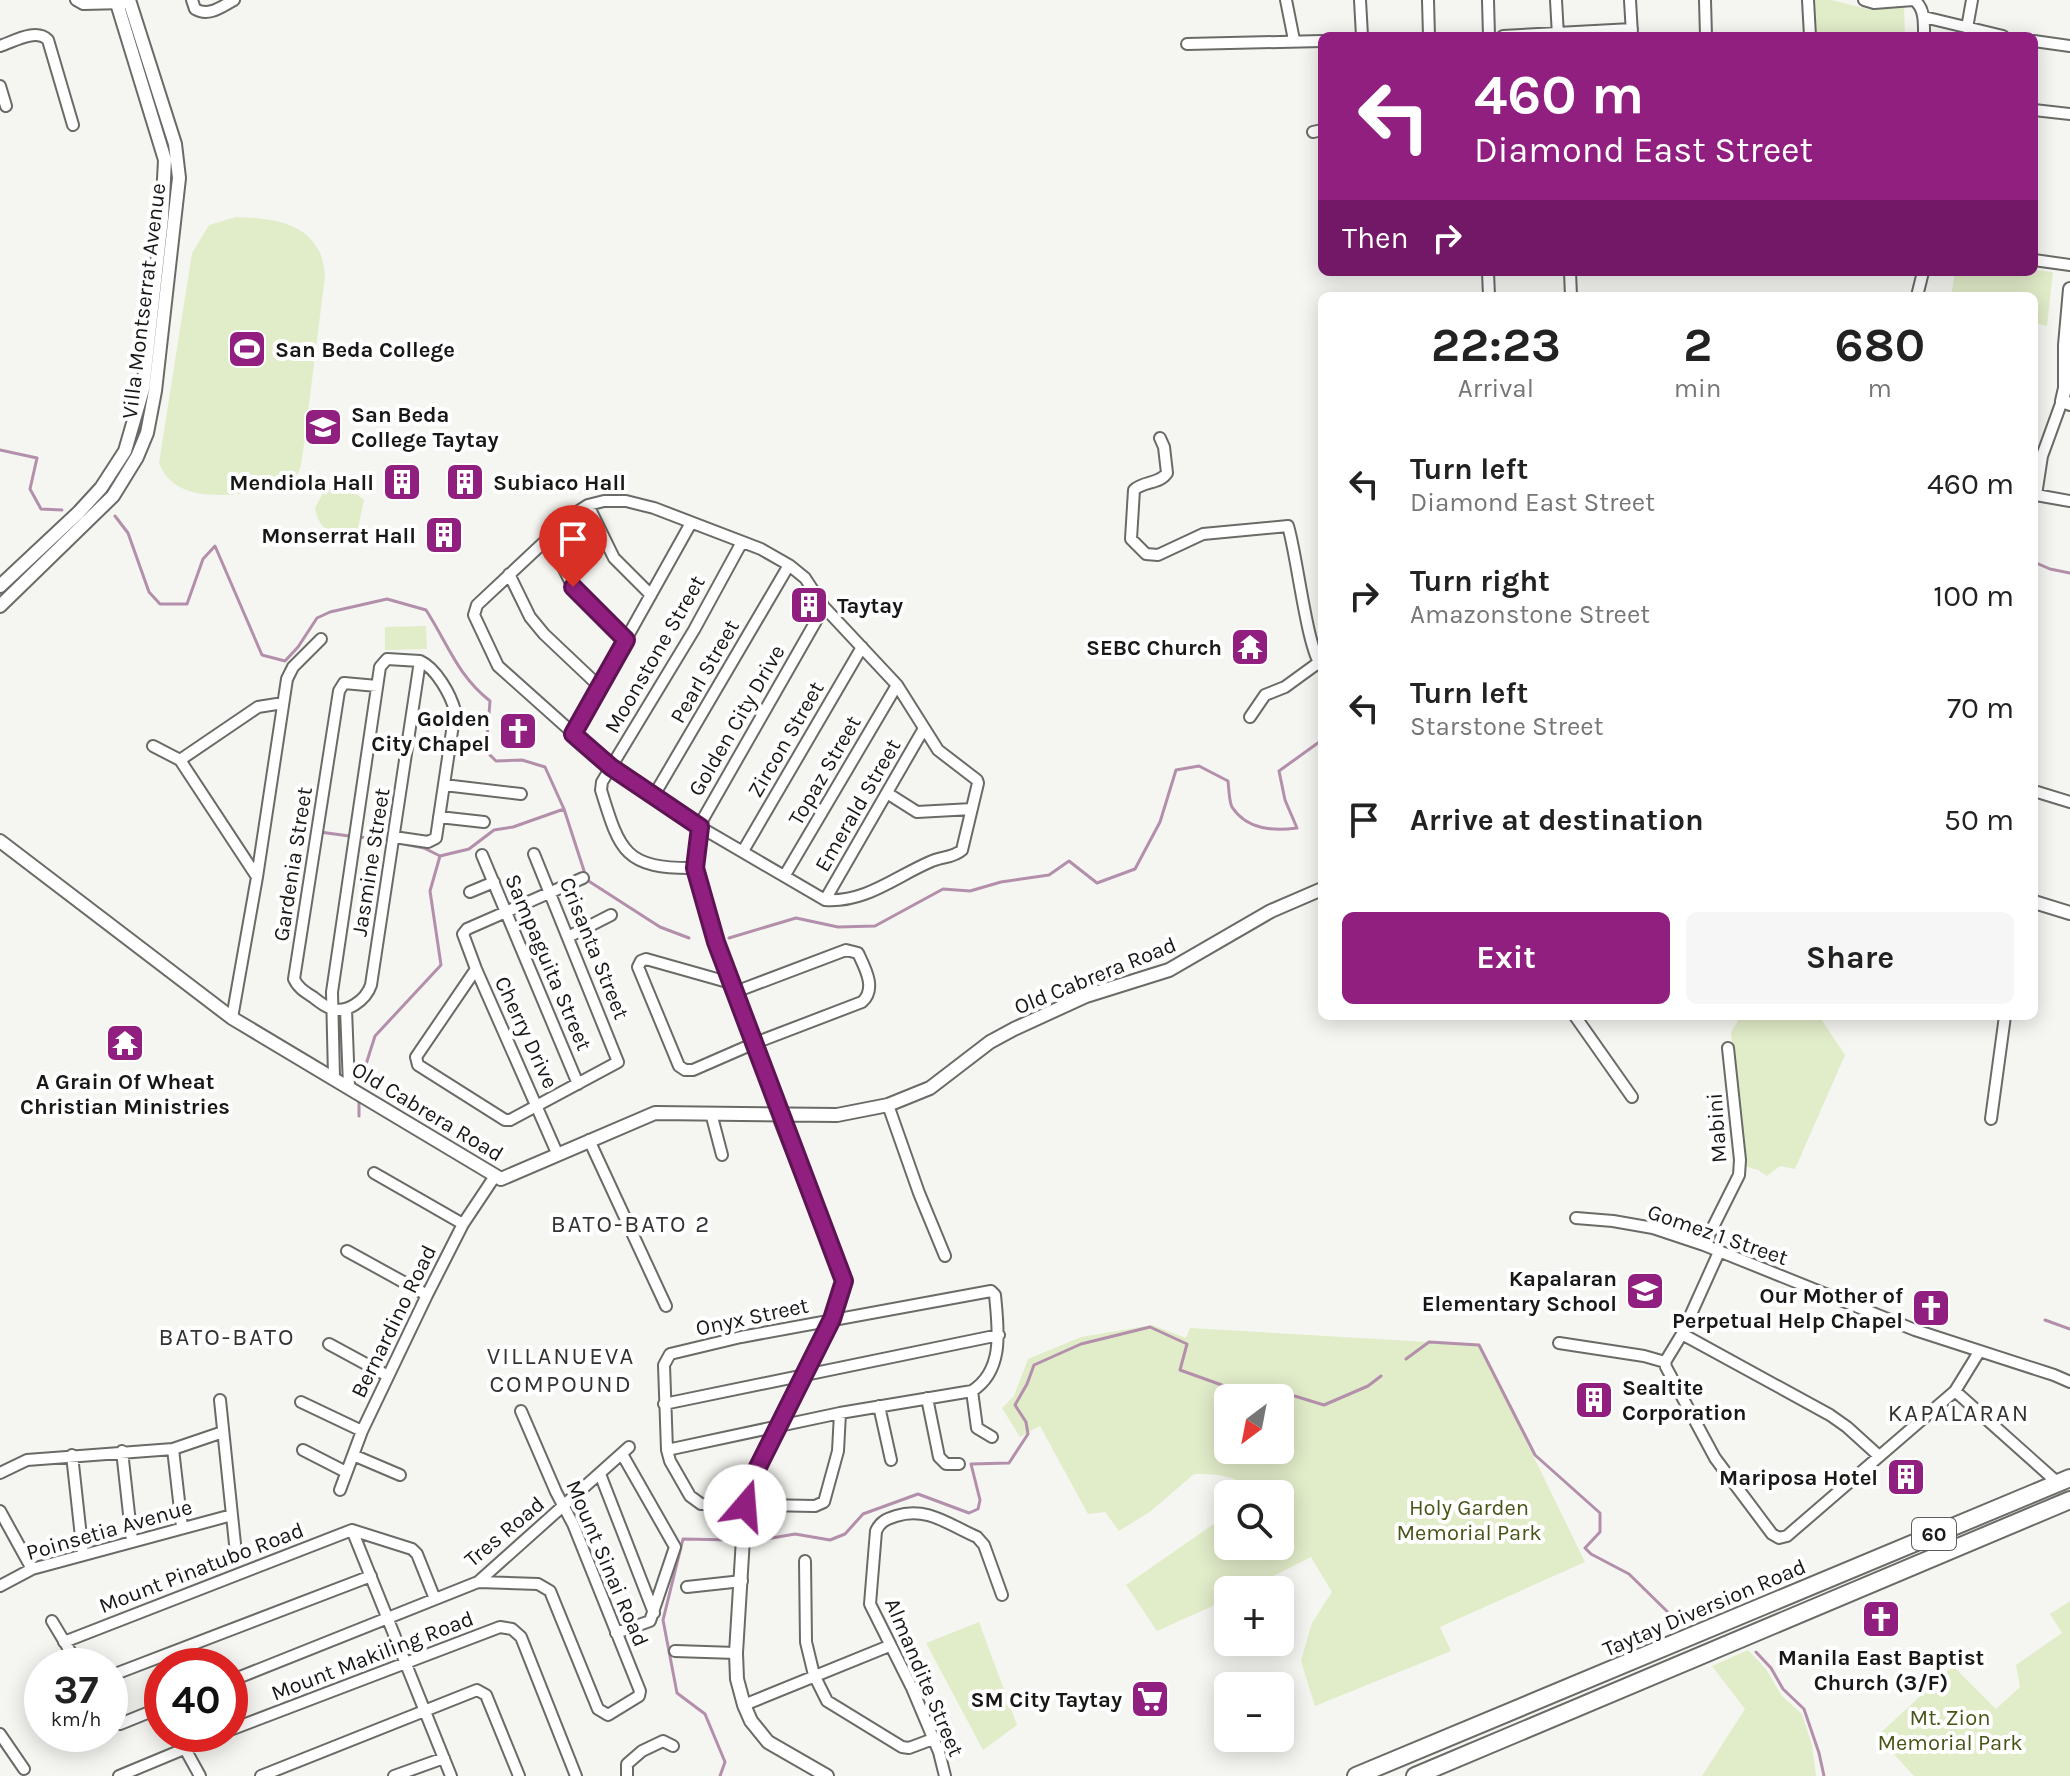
<!DOCTYPE html>
<html lang="en">
<head>
<meta charset="utf-8">
<style>
  :root { --surface:#fff; --page:#f6f6f6; --text:#222; --muted:#767676; --accent:#901f80 }
  body { margin:0; font-family:Karla,sans-serif; background:var(--page); color:var(--text); height:100vh; display:flex; flex-direction:column; font-size:30px; white-space:nowrap }
  * { box-sizing:border-box; margin:0 }
  p { font-size:26px; color:var(--muted) }
  .icon { flex:none; width:44px; height:44px; fill:none; stroke:currentColor; stroke-width:2; stroke-linecap:round; stroke-linejoin:round }
  .map { position:relative; flex:1; overflow:hidden }
  .panel { position:absolute; left:1318px; top:292px; width:720px; height:728px; display:flex; flex-direction:column; background:var(--surface); border-radius:12px; box-shadow:0 4px 20px #0003 }
  .panel>* { flex:none }
  .hud { position:absolute; left:1318px; top:32px; width:720px; height:244px; border-radius:12px; box-shadow:0 4px 20px #0003; background:#901f80; color:#fff; overflow:hidden }
  .needle { width:52px; rotate:212deg }
  .fabs { position:absolute; left:1214px; top:1384px; display:grid; gap:16px }
  .fabs a { display:grid; place-items:center; width:80px; height:80px; border-radius:12px; background:var(--surface); box-shadow:0 4px 20px #0003; font-size:40px }
  .speed { position:absolute; left:24px; top:1648px; display:flex; gap:16px; font-size:40px; font-weight:700; text-align:center }
  .speed>* { display:grid; place-content:center; width:104px; height:104px; border-radius:50%; background:var(--surface); box-shadow:0 4px 20px #0003; line-height:1 }
  .speed small { font-size:20px; font-weight:400 }
  .speed .limit { border:12px solid #d22; background:#fff; color:#111 }
  .pin { position:absolute; display:grid; place-items:center; width:68px; height:68px; color:#fff; margin:-82px -34px; border-radius:50% 50% 50% 0; rotate:-45deg; box-shadow:0 0 8px #0007 }
  .pin .icon { rotate:45deg }
  .me { position:absolute; width:88px; margin:-44px; rotate:18deg; stroke-linejoin:round; filter:drop-shadow(0 0 6px #0008) }
  .turn { display:flex; align-items:center; gap:28px; height:168px; padding:0 24px; font-size:36px }
  .turn .icon { width:104px; height:104px; stroke-width:2.5 }
  .turn b { display:block; font-size:56px; line-height:68px }
  .then { display:flex; align-items:center; height:76px; padding:0 24px; background:#0003; gap:16px; font-size:30px }
  .eta { display:flex; justify-content:space-evenly; align-items:center; height:136px; text-align:center }
  .eta b { font-size:48px; font-weight:700; line-height:56px }
  .cta { display:flex; gap:16px; margin-top:auto; padding:16px 24px }
  .cta a { flex:1; height:92px; border-radius:12px; background:var(--accent); color:#fff; font-size:32px; font-weight:700; line-height:92px; text-align:center }
  .cta a+a { background:var(--page); color:var(--text) }
  ul { padding:0; list-style:none }
  li { display:flex; align-items:center; gap:24px; height:112px; padding:0 24px }
  li div { flex:1 }
  li b { display:block; font-size:30px }
  li em { font-style:normal }
  .map>svg:first-child { display:block }
  .green { fill:#e1ecc9; fill-rule:evenodd }
  .lines { fill:none; stroke-linecap:round; stroke-linejoin:round }
  .stream { stroke:#b38fab; stroke-width:3 }
  .minor-casing { stroke:#696b66; stroke-width:14 }
  .tertiary-casing { stroke:#696b66; stroke-width:16 }
  .primary-casing { stroke:#696b66; stroke-width:20 }
  .minor { stroke:#fff; stroke-width:10 }
  .tertiary { stroke:#fff; stroke-width:12 }
  .primary { stroke:#fff; stroke-width:16 }
  .route-casing { stroke:#5e1453; stroke-width:20 }
  .route { stroke:#901f80; stroke-width:14 }
  .labels { text-anchor:middle; stroke-width:8; stroke-linejoin:round; paint-order:stroke }
  .shield { fill:#fff; stroke:#5d5d5d; stroke-width:2 }
  .shield-label { font-size:20px; font-weight:bold; fill:#181817 }
  .street-label { font-size:22px; fill:#181817; stroke:#fff }
  .poi-label { font-size:22px; font-weight:bold; fill:#181817; stroke:#fff; text-anchor:end }
  .park-label { font-size:22px; fill:#465617; stroke:#fff }
  .neighbourhood-label { font-size:24px; letter-spacing:2px; fill:#333431; stroke:#fff }
</style>
</head>
<body>
<div class="map">
<svg width="2070" height="1776" viewBox="0 0 2070 1776">
  <rect width="100%" height="100%" fill="#f5f6f1"/>
  <path class="green" d="M1805,0h26l41,10 32,-3 1,29h-95z
    M236,217c30,1 68,3 83,34 4,7 5,17 6,25l-21,168c-2,12 -2,27 -10,36 -8,10 -22,10 -35,11 -32,5 -85,12 -100,-28l33,-210 17,-28z
    M2034,270l19,2 -6,54 -13,-3v-27h-83l4,-24h79z
    M337,486l11,1 16,13 -6,28c-21,12 -39,4 -43,-20l9,-17z
    M426,626l1,23 -42,1v-23z
    M1741,1016h78l26,39 -50,114 -15,-3 -13,10 -9,-6 -14,-4 -13,-134z
    M1152,1325l34,13 4,-10 289,17 106,217 -145,65 11,24 -136,55 -14,-45 11,-38 20,-31 -21,-35 -65,33h-18v9l-71,32 -31,-46 102,-71v32h52v-52h-25c-16,-19 -38,-20 -61,-20l-43,37 -32,20 -14,-19 -17,2 -48,-88 -20,11 -18,-29 12,-12 14,-37 53,-22zM1228,1398h52v52h-52z
    M2070,1601v175h-156l-37,-40 76,-70 43,43 24,-22 -4,-22 46,-32 -12,-19z
    M979,1622l38,103 -34,25 -57,-107z
    M1748,1650l18,19 16,27 20,18 10,31 4,31h-114l43,-67 -33,-43z"/>
  <g class="lines">
    <path class="stream" d="M0,450l37,8 -7,31 11,20 21,1
      M115,516l13,17 21,59 11,12h27l16,-45 12,-13 47,109 23,6 13,-14 19,-29 13,-6 57,-13 39,11c22,34 31,65 64,91l-4,50 10,10 26,-1 23,7 19,42
      M2034,562l16,7 20,4
      M320,832l29,4
      M360,837l25,4
      M404,844l20,4 16,8
      M729,938l67,-20 42,9 37,-1 68,-37 27,2 31,-9 48,-7 20,-14 28,22 38,-14 25,-47 16,-52 23,-4 29,15c1,8 1,20 4,26 15,23 41,24 65,21l-12,-28 -6,-29 43,-31
      M361,1080l14,-44 66,-71 -11,-74 10,-35 29,-7 25,-19 19,-3 51,-18 23,71 73,47 29,11
      M359,1116v-16
      M2045,1320l25,9
      M1406,1359l23,-17 50,3 56,110 65,58v19l-15,16 6,6 38,20 50,49
      M755,1541l40,-7 35,6 15,-6 18,-20 55,-20 51,19 9,-4 2,-9 -9,-36 38,-1 19,-29 -2,-12 -11,-17 12,-21 7,-19 47,-21 69,-17 37,17 -7,26 64,23 44,1 36,11 44,-19 13,-10
      M1756,1652l15,16 12,21 21,20 15,44 5,23
      M720,1776l5,-14 -20,-48 -28,-21 -14,-73 20,-81 51,1"/>
    <defs>
      <path id="minor" d="M76,0l7,4 42,-1
        M192,0l3,9c14,8 26,-2 39,-9
        M1286,0l8,40
        M1360,0l2,36
        M1428,0l1,36
        M1488,0l1,36
        M1556,0l2,36
        M1630,0l2,34
        M1705,0l1,36
        M1808,0l2,36
        M1864,0l10,3 39,-3
        M1914,0c11,8 10,23 10,36
        M1924,17l79,19
        M1967,28l5,-28
        M1503,36l129,-7
        M2034,41l36,5
        M1187,44l135,-3
        M0,46c15,-5 36,-18 48,-6l25,85
        M0,86l6,20
        M2034,110l36,4
        M1313,132l9,-2
        M2034,260l36,5
        M1488,272l1,24
        M1570,272l1,24
        M1917,296l6,-24
        M2062,401l-20,55 -6,39 34,6
        M1160,438l4,9 3,26c-7,11 -24,8 -33,17l-3,49 15,15 12,1 45,-21 85,-8c9,29 19,124 34,141
        M604,501h22l28,7 107,41 28,16 16,13 19,29 73,78 41,65 39,30 1,3 -16,67c-9,8 -19,6 -30,11 -36,15 -66,42 -107,39l-125,-73 -89,-60 -113,-101 -24,-51 3,-10 97,-91 14,-9z
        M588,505l26,53 37,37
        M548,537l25,50 53,53
        M509,574l21,43 14,17 56,53
        M377,686l-33,-3 -5,8 -45,288c4,9 11,13 19,18 5,4 11,9 17,11 16,7 36,-8 41,-23l49,-324
        M1250,717l15,-22 20,-8 33,-24
        M573,734l118,-211
        M153,746l27,14 77,117
        M180,760l78,-53 25,-4
        M444,785l77,9
        M2034,791l36,11
        M887,793l30,19 55,-3
        M653,797l136,-232
        M439,817l45,5
        M394,837l34,5 8,-4 19,-127c-4,-16 -19,-43 -35,-50
        M743,851l119,-204
        M482,855l96,229
        M695,868c-70,1 -75,-16 -94,-78l1,-8 92,-152 48,-88
        M785,875l112,-190
        M470,892l24,-10
        M825,900l98,-170
        M568,937l43,-22
        M476,969l-60,88 2,8 87,55h5l108,-58 -84,-208
        M731,983l-85,-24 -5,2 -3,6 41,99 6,4h8l62,-27 107,-41c15,-13 3,-34 -4,-49l-12,-3 -111,42
        M346,1009l3,77
        M1575,1016l57,81
        M232,1018l25,-141 30,-198 6,-12 28,-28
        M334,1077l-2,-85 48,-325 7,-8 33,2
        M888,1105l31,88 26,63
        M711,1113l11,42
        M779,1116l-24,-73 -39,-101 -21,-74 8,-49 121,-212
        M1991,1119l14,-103
        M589,1140l77,166
        M557,1153l-81,-184 -13,-35 4,-5 116,-51
        M374,1173l89,51
        M1576,1218l37,3 40,7 51,17 211,85 139,45 16,7
        M1704,1245l35,-70 1,-15 -12,-112
        M347,1251l80,44
        M1719,1252l-37,82 -17,28 1,5 49,91 57,76 7,4 8,-2 168,-145 24,-39
        M1682,1334l148,81 17,12 32,29
        M1559,1343l85,13 21,6
        M329,1344l59,32
        M972,1391l5,37 15,9
        M1955,1391l103,92
        M927,1398l12,59 7,7h13
        M220,1400l15,144
        M301,1402l61,29
        M664,1404l335,-69
        M879,1406l12,54
        M840,1413l-2,38 -14,51 -9,4 -114,-2 -11,-8 -20,-35 -3,-11 -3,-85 6,-11 71,-17 250,-46 4,4c3,33 10,75 -23,96
        M173,1449l9,78
        M303,1450l43,22
        M667,1450l173,-37 132,-22
        M122,1451l10,90
        M72,1455l11,100
        M353,1455l47,20
        M0,1473l27,-13 146,-11 50,-17
        M600,1474l54,139
        M340,1490l22,-59 65,-136 36,-71 32,-48
        M0,1511l32,58
        M352,1530l99,246
        M352,1530l60,19 5,5 18,45
        M805,1561l1,81 8,33 13,26 75,46 7,1 24,-9
        M478,1582l60,2 12,7 48,118 10,6 31,-19 1,-5 -67,-167 -17,-32 -35,-81
        M0,1586l32,-17 200,-54
        M687,1587l55,-6
        M52,1621l27,45
        M616,1633l34,-12 25,-74 -53,-93
        M64,1642l288,-112
        M675,1651l61,2
        M110,1676l261,-100
        M230,1681l248,-99 151,-135
        M744,1705l145,-59
        M110,1719l10,5 42,-17
        M230,1730l270,-103 12,2 9,8 55,139
        M0,1734l24,35
        M184,1747l16,29
        M119,1776l101,-42
        M261,1776l216,-86 9,5 33,81
        M394,1776l50,-18
        M627,1776v-12l15,-13 21,-10 10,5
        M945,1776l-6,-24 -27,-64 -42,-84 6,-73c4,-9 10,-12 20,-15 31,-10 53,9 81,21l7,8 18,50"/>
      <path id="tertiary" d="M2070,289l-5,56v43l-3,13 8,3
        M0,586l79,-74 22,-24 24,-37 18,-62 19,-171 3,-58 -49,-160
        M0,606l113,-110 24,-39 10,-24 8,-42 24,-213 -4,-34 -46,-144
        M0,841l232,177 269,161 154,-66 182,2 51,-10 42,-17 60,-46 24,-13 72,-33 83,-26 102,-59 51,-22
        M2034,902l36,11
        M779,1116l65,165 -12,38 -82,164 -5,23 -9,147 1,26 7,26 7,16 17,21 59,34"/>
      <path id="primary" d="M1356,1776l714,-298
        M1415,1776l655,-276"/>
    </defs>
    <use href="#minor" class="minor-casing"/>
    <use href="#tertiary" class="tertiary-casing"/>
    <use href="#primary" class="primary-casing"/>
    <use href="#minor" class="minor"/>
    <use href="#tertiary" class="tertiary"/>
    <use href="#primary" class="primary"/>
  </g>
  <g class="lines">
    <defs>
      <path id="route" d="M573,587l53,53 -53,94 38,33 89,60 -5,41 21,74 128,339 -12,38 -82,164 -5,23"/>
    </defs>
    <use href="#route" class="route-casing"/>
    <use href="#route" class="route"/>
  </g>
  <defs>
    <symbol id="stadium-square" viewBox="-11 -11 22 22"><rect x="-9" y="-9" width="18" height="18" rx="4" fill="#901f80" stroke="#fff"/><path d="M0-5a6.5 5 0 1 0 0 10a6.5 5 0 1 0 0-10ZM-3.5-1.8h7v3.6h-7Z" fill="#fff"/></symbol>
    <symbol id="university-square" viewBox="-11 -11 22 22"><rect x="-9" y="-9" width="18" height="18" rx="4" fill="#901f80" stroke="#fff"/><path d="M0-5L7-2L0 1L-7-2ZM-4 1L0 2.5L4 1V4Q0 6-4 4Z" fill="#fff"/></symbol>
    <symbol id="building-square" viewBox="-11 -11 22 22"><rect x="-9" y="-9" width="18" height="18" rx="4" fill="#901f80" stroke="#fff"/><path d="M-4-6H4V6H1V3H-1V6H-4ZM-2.5-4.3h1.7v1.8h-1.7ZM.8-4.3h1.7v1.8H.8ZM-2.5-1h1.7V.8h-1.7ZM.8-1h1.7V.8H.8Z" fill="#fff"/></symbol>
    <symbol id="temple-square" viewBox="-11 -11 22 22"><rect x="-9" y="-9" width="18" height="18" rx="4" fill="#901f80" stroke="#fff"/><path d="M0-6L5-2H3V0L6.5 2.5H4V6H1.5V3h-3V6H-4V2.5H-6.5L-3 0V-2H-5Z" fill="#fff"/></symbol>
    <symbol id="church-square" viewBox="-11 -11 22 22"><rect x="-9" y="-9" width="18" height="18" rx="4" fill="#901f80" stroke="#fff"/><path d="M-1.2-6h2.4v3.5h3.3v2.4h-3.3V6h-2.4V-.1h-3.3v-2.4h3.3Z" fill="#fff"/></symbol>
    <symbol id="school-square" viewBox="-11 -11 22 22"><rect x="-9" y="-9" width="18" height="18" rx="4" fill="#901f80" stroke="#fff"/><path d="M0-5L7-2L0 1L-7-2ZM-4 1L0 2.5L4 1V4Q0 6-4 4Z" fill="#fff"/></symbol>
    <symbol id="supermarket-square" viewBox="-11 -11 22 22"><rect x="-9" y="-9" width="18" height="18" rx="4" fill="#901f80" stroke="#fff"/><path d="M-6-5.5h2.5l.6 2H6L4.5 2H-2.5L-4.4-4H-6ZM-1.5 3.2a1.3 1.3 0 1 0 .1 0ZM3 3.2a1.3 1.3 0 1 0 .1 0Z" fill="#fff"/></symbol>
  </defs>
  <g fill-rule="evenodd">
    <use href="#stadium-square" x="225" y="327" width="44" height="44"/>
    <use href="#university-square" x="301" y="405" width="44" height="44"/>
    <use href="#building-square" x="380" y="460" width="44" height="44"/>
    <use href="#building-square" x="443" y="460" width="44" height="44"/>
    <use href="#building-square" x="422" y="513" width="44" height="44"/>
    <use href="#building-square" x="787" y="583" width="44" height="44"/>
    <use href="#temple-square" x="1228" y="625" width="44" height="44"/>
    <use href="#church-square" x="496" y="709" width="44" height="44"/>
    <use href="#temple-square" x="103" y="1021" width="44" height="44"/>
    <use href="#school-square" x="1623" y="1269" width="44" height="44"/>
    <use href="#church-square" x="1909" y="1286" width="44" height="44"/>
    <use href="#building-square" x="1572" y="1378" width="44" height="44"/>
    <use href="#building-square" x="1884" y="1455" width="44" height="44"/>
    <use href="#church-square" x="1859" y="1597" width="44" height="44"/>
    <use href="#supermarket-square" x="1128" y="1677" width="44" height="44"/>
  </g>
  <g class="labels">
    <rect class="shield" x="1912" y="1518" width="44" height="32" rx="6"/>
    <g class="shield-label">
      <text x="1934" y="1541">60</text>
    </g>
    <g class="street-label">
      <text transform="translate(143 301) rotate(-83)" y="8">Villa Montserrat Avenue</text>
      <text transform="translate(654 654) rotate(-60)" y="8">Moonstone Street</text>
      <text transform="translate(704 671) rotate(-60)" y="8">Pearl Street</text>
      <text transform="translate(736 720) rotate(-60)" y="8">Golden City Drive</text>
      <text transform="translate(785 739) rotate(-60)" y="8">Zircon Street</text>
      <text transform="translate(824 770) rotate(-60)" y="8">Topaz Street</text>
      <text transform="translate(857 805) rotate(-60)" y="8">Emerald Street</text>
      <text transform="translate(370 862) rotate(-81)" y="8">Jasmine Street</text>
      <text transform="translate(292 864) rotate(-81)" y="8">Gardenia Street</text>
      <text transform="translate(595 948) rotate(68)" y="8">Crisanta Street</text>
      <text transform="translate(549 962) rotate(67)" y="8">Sampaguita Street</text>
      <text transform="translate(1095 975) rotate(-22)" y="8">Old Cabrera Road</text>
      <text transform="translate(527 1032) rotate(65)" y="8">Cherry Drive</text>
      <text transform="translate(428 1111) rotate(31)" y="8">Old Cabrera Road</text>
      <text transform="translate(1716 1128) rotate(-94)" y="8">Mabini</text>
      <text transform="translate(1718 1234) rotate(19)" y="8">Gomez 1 Street</text>
      <text transform="translate(752 1316) rotate(-12)" y="8">Onyx Street</text>
      <text transform="translate(393 1321) rotate(-64)" y="8">Bernardino Road</text>
      <text transform="translate(109 1529) rotate(-16)" y="8">Poinsetia Avenue</text>
      <text transform="translate(504 1531) rotate(-40)" y="8">Tres Road</text>
      <text transform="translate(608 1563) rotate(67)" y="8">Mount Sinai Road</text>
      <text transform="translate(201 1567) rotate(-21)" y="8">Mount Pinatubo Road</text>
      <text transform="translate(1704 1607) rotate(-23)" y="8">Taytay Diversion Road</text>
      <text transform="translate(372 1655) rotate(-21)" y="8">Mount Makiling Road</text>
      <text transform="translate(925 1677) rotate(67)" y="8">Almandite Street</text>
    </g>
    <g class="poi-label">
      <text x="275" y="357" text-anchor="start">San Beda College</text>
      <text x="351" y="422" text-anchor="start">San Beda<tspan x="351" dy="25">College Taytay</tspan></text>
      <text x="374" y="490">Mendiola Hall</text>
      <text x="493" y="490" text-anchor="start">Subiaco Hall</text>
      <text x="416" y="543">Monserrat Hall</text>
      <text x="837" y="613" text-anchor="start">Taytay</text>
      <text x="1222" y="655">SEBC Church</text>
      <text x="490" y="726">Golden<tspan x="490" dy="25">City Chapel</tspan></text>
      <text x="125" y="1089" text-anchor="middle">A Grain Of Wheat<tspan x="125" dy="25">Christian Ministries</tspan></text>
      <text x="1617" y="1286">Kapalaran<tspan x="1617" dy="25">Elementary School</tspan></text>
      <text x="1903" y="1303">Our Mother of<tspan x="1903" dy="25">Perpetual Help Chapel</tspan></text>
      <text x="1622" y="1395" text-anchor="start">Sealtite<tspan x="1622" dy="25">Corporation</tspan></text>
      <text x="1878" y="1485">Mariposa Hotel</text>
      <text x="1881" y="1665" text-anchor="middle">Manila East Baptist<tspan x="1881" dy="25">Church (3/F)</tspan></text>
      <text x="1122" y="1707">SM City Taytay</text>
    </g>
    <g class="park-label">
      <text x="1469" y="1515">Holy Garden<tspan x="1469" dy="25">Memorial Park</tspan></text>
      <text x="1950" y="1725">Mt. Zion<tspan x="1950" dy="25">Memorial Park</tspan></text>
    </g>
    <g class="neighbourhood-label">
      <text x="631" y="1232">BATO-BATO 2</text>
      <text x="227" y="1345">BATO-BATO</text>
      <text x="561" y="1364">VILLANUEVA<tspan x="561" dy="28">COMPOUND</tspan></text>
      <text x="1959" y="1421">KAPALARAN</text>
    </g>
  </g>
</svg>
<div class="fabs">
<a><svg class="needle" viewBox="-14 -14 28 28"><path d="M0-13l5 13h-10z" fill="#e53935"/><path d="M0 13l5-13h-10z" fill="#767676"/></svg></a>
<a><svg class="icon" aria-label="search" viewBox="0 0 24 24"><circle cx="10" cy="10" r="6"/><path d="M15 15l6 6"/></svg></a>
<a>+</a>
<a>−</a>
</div>
<div class="speed"><div>37<small>km/h</small></div><div class="limit">40</div></div>
<div class="pin" style="left:573px;top:587px;background:#d93025"><svg class="icon" aria-label="arrive" viewBox="0 0 24 24"><path d="M6 21V4h12l-3 4 3 4H6"/></svg></div>
<svg class="me" style="left:745px;top:1506px" viewBox="-20 -20 40 40"><circle r="19" fill="#fff"/><path d="M0-13L10 11 0 6-10 11z" fill="#901f80"/></svg>
<div class="hud">
<div class="turn"><svg class="icon" aria-label="left" viewBox="0 0 24 24"><path d="M17 20v-9H6M10 6l-5 5 5 5"/></svg><div><b>460 m</b>Diamond East Street</div></div>
<div class="then">Then<svg class="icon" aria-label="right" viewBox="0 0 24 24"><path d="M7 20v-9h11M14 6l5 5-5 5"/></svg></div>
</div>
<section class="panel">
<div class="eta">
<div><b>22:23</b><p>Arrival</p></div>
<div><b>2</b><p>min</p></div>
<div><b>680</b><p>m</p></div>
</div>
<ul>
<li><svg class="icon" aria-label="left" viewBox="0 0 24 24"><path d="M17 20v-9H6M10 6l-5 5 5 5"/></svg><div><b>Turn left</b><p>Diamond East Street</p></div><em>460 m</em></li>
<li><svg class="icon" aria-label="right" viewBox="0 0 24 24"><path d="M7 20v-9h11M14 6l5 5-5 5"/></svg><div><b>Turn right</b><p>Amazonstone Street</p></div><em>100 m</em></li>
<li><svg class="icon" aria-label="left" viewBox="0 0 24 24"><path d="M17 20v-9H6M10 6l-5 5 5 5"/></svg><div><b>Turn left</b><p>Starstone Street</p></div><em>70 m</em></li>
<li><svg class="icon" aria-label="arrive" viewBox="0 0 24 24"><path d="M6 21V4h12l-3 4 3 4H6"/></svg><div><b>Arrive at destination</b></div><em>50 m</em></li>
</ul>
<div class="cta"><a>Exit</a><a>Share</a></div>
</section>
</div>
</body>
</html>
